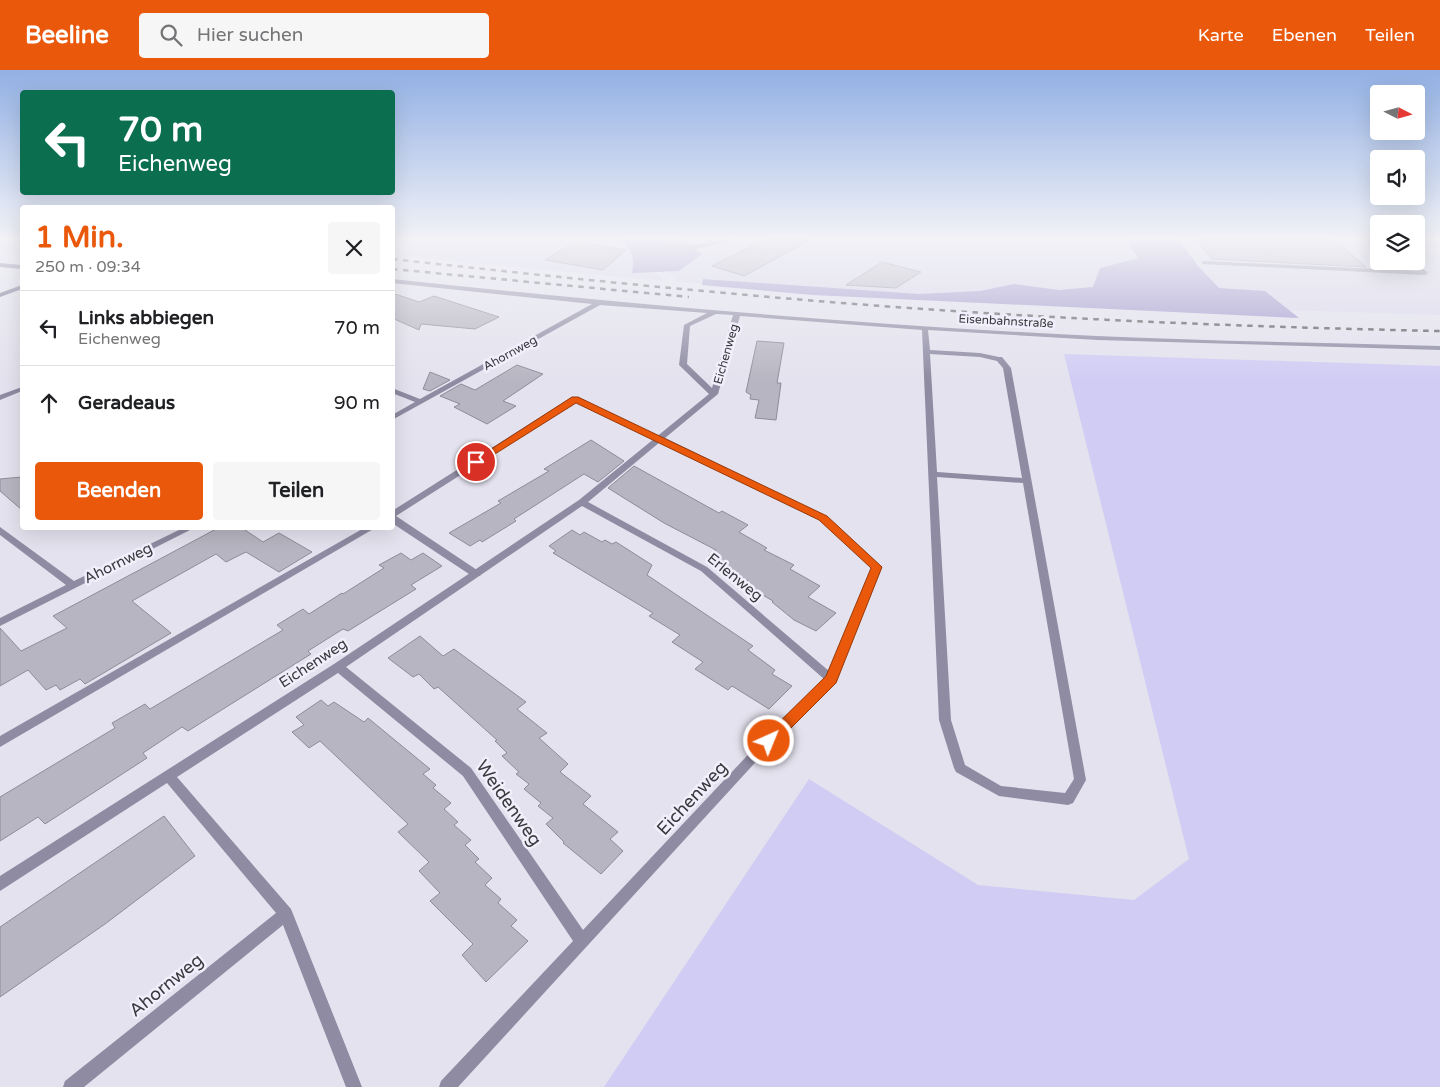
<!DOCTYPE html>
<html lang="de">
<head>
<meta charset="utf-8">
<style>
  :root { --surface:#fff; --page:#f6f6f6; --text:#202124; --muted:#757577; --line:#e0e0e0; --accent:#ea580c }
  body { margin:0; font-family:"Varela Round",sans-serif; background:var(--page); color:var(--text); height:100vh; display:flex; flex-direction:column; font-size:19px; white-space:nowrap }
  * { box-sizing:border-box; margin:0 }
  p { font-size:16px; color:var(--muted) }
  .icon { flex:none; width:28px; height:28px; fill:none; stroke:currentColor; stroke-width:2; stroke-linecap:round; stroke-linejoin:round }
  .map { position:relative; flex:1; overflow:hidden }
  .drawer { position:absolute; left:20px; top:135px; width:375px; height:325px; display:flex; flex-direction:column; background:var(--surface); border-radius:5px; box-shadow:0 5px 20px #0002 }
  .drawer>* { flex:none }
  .hud { position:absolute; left:20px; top:20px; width:375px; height:105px; border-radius:5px; box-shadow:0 5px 20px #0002; background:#0b6e4f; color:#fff; overflow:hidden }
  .needle { width:32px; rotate:96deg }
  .controls { position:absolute; left:1370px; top:15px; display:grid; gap:10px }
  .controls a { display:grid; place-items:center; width:55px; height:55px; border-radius:5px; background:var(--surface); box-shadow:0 5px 20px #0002; font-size:25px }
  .pin { position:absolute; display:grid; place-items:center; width:42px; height:42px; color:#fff; margin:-21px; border:2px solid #fff; border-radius:50%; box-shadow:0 1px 5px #0007 }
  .me { position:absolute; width:55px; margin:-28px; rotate:44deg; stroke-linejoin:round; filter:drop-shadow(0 0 4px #0008) }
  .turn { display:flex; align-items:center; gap:18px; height:105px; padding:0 15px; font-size:22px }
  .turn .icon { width:65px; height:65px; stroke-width:2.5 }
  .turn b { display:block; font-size:35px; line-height:42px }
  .round { display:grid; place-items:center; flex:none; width:52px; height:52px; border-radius:5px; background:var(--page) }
  .head { display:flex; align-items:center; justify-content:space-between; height:85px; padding:0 15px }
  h1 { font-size:30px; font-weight:700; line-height:38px; color:var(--accent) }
  .primary-button { display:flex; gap:10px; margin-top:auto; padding:10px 15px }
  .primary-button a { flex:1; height:58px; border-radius:5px; background:var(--accent); color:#fff; font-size:20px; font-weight:700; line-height:58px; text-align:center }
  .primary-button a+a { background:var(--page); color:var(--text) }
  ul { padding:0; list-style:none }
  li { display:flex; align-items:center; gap:15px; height:75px; padding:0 15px; border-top:1px solid var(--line) }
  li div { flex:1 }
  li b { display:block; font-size:19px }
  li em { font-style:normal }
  header { display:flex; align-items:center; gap:30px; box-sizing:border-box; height:70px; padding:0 25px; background:var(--accent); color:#fff }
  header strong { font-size:24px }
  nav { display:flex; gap:28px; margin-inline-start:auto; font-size:18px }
  .search { width:350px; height:45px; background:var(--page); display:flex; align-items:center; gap:12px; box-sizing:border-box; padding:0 18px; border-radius:5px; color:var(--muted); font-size:19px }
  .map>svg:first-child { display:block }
  .built { fill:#d9d7ea }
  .green { fill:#d1ccf4 }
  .forest { fill:#a098cc }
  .building { fill:#b7b5c1; stroke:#8e8c98 }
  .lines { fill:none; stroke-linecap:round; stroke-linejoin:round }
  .lane { fill:#8e8ba2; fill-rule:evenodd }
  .street { fill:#8e8ba2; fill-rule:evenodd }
  .secondary { fill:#656181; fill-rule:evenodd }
  .rail { stroke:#56565b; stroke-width:2.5; stroke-dasharray:5.5 5.5; stroke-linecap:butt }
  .route { fill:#ea580c; stroke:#983908 }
  .labels { text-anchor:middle; stroke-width:5; stroke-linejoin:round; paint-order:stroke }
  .far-street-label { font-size:12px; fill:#3a3a3e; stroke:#f1effc }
  .street-label { font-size:15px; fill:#3a3a3e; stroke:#f1effc }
  .near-street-label { font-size:18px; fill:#3a3a3e; stroke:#f1effc }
</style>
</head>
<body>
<header>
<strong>Beeline</strong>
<div class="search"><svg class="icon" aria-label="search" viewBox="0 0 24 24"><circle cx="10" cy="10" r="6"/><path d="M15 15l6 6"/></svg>Hier suchen</div>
<nav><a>Karte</a><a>Ebenen</a><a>Teilen</a></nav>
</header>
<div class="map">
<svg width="1440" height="1017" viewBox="0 0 1440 1017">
  <rect width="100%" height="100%" fill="#e3e2ee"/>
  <path class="built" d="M0,169h22v15l-22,-3z
    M421,169l204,1 39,41 -264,-25z
    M640,169h739v22h37v-22h24v76l-284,-9 -478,-24z"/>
  <path class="green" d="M1064,284l376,12v721h-836l205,-308 169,106 156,15 55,-41z"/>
  <path class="forest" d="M618,169h63l21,15 -23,17 -47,2c3,-17 0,-24 -14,-34z
    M1126,169h52l20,27 21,22 46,3 34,27 -486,-23 -111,-10 1,-6 216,15 61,-3 34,-7 45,6 34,-3 7,-19 38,-10z"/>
  <path class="building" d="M765,169h47l-68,37 -32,-10z
    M1195,169h139l32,28 -154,-8z
    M575,172l51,8 -23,20 -58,-10z
    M882,192l39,10 -25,16 -50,-3z
    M392,223l27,9 15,-6 65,21 -24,12 -54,-5 -2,6 -27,-12z
    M757,271l27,2 -7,40h4l-5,37 -21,-2 4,-18 -9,-1 1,-4 -5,-3z
    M517,295l26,9 -40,27 13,5 -29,18 -33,-17 6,-3 -20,-8 21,-12 14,6z
    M430,302l20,8 -20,11 -7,-2z
    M591,370l33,21 -26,21 -14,-8 -70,45 2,2 -34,21 -2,-2 -10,6 -21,-13 52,-30 -3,-2 51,-30 -5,-2z
    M634,396l85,47 3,-2 26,14 -9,7 28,16 -3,2 30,15 -4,4 30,17 -12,11 28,16 -20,18 -22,-11 -22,-18 1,-1 -29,-17 4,-3 -40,-25 8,-6 -52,-27 -56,-35z
    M22,407v33l-22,-19v-12z
    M218,458h24l21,14 16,-9 33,19 -33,20 -33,-20 -20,10 -10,-8 -84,47 39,32 -86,51 -5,-5 -20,11 -4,-5 -10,5 -18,-20 -28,16v-58l21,23 46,-23 -14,-12z
    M572,460l8,5 4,-3 18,10 3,-2 7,4 4,-2 36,23 -5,10 106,71 -5,4 27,20 -3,4 20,12 -23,23 -37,-23 -4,4 -33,-21 8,-7 -31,-20 8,-7 -31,-19 4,-3 -100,-60 3,-2 -7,-5z
    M401,483l10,7 12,-7 19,13 -31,19 5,4 -68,42 -5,-2 -35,22 3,3 -123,77 -6,-4 -39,26 4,5 -102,66 -7,-7 -38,24v-44l115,-69 -3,-5 33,-19 5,5 133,-79 -6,-5 26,-16 6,5 33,-21 1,1 41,-26 -5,-3z
    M420,566l23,20 11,-7 72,53 -9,7 30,24 -8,5 29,26 -8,8 31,24 -8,8 35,28 -8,7 13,12 -22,23 -38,-31 1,-1 -18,-18 7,-6 -15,-12 3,-3 -17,-14 5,-5 -13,-10 3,-2 -17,-16 5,-3 -12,-12 2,-1 -59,-53 -4,2 -15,-15 -6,3 -25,-19z
    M321,630l7,6 6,-4 30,20 4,-4 62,51 -7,5 13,11 -3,3 18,15 -7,6 14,13 -4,3 17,15 -6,5 14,14 -4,3 17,16 -7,7 16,14 -3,4 19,17 -6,6 17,15 -42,41 -24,-27 11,-11 -43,-43 10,-8 -21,-22 10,-9 -31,-30 10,-8 -88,-83 -11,7 -17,-16 12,-7 -8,-8z
    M164,746l31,40 -90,68 -105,73v-70z"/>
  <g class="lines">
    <path class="lane" d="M728,169h10l-42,10 -30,-2 -3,-2 3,-2 30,2z
      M1204,191l215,10 -12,-10h7l14,12 -3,2 -223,-11v-2z
      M572,327h6l85,41 -1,2h-6l-81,-38 -179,114 84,56 1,2 -1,2h-8l-80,-53v-12z
      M364,458h11l-375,219v-11z"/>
    <path class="street" d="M392,209c235,25 470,46 705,57 114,5 229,7 343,10v4l-342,-10 -170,-10 2,20 50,3 19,4h3l9,11 75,412 -13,23 -5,2 -69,-9 -43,-24 -2,-4 -15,-48 -17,-390 -182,-14 -22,78 -53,44 161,78 54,49 2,2 -47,115 -50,48 -327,357h-19l2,-6 132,-140 -110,-165 -125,-103 -161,104 114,132 71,178h-16l-63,-162 -199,162h-21l2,-6 211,-168 -109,-130 -167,108v-15l334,-212 245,-164 130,-106 -30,-29 5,-40 23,-12 -107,-8 -208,115v-5l23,-13 -23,-9v-5l28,11 172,-95 -200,-21zM716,244l17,1 -21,73 -25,-24 3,-38zM930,284l50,3 17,4 6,7 19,110 -85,-6zM660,372l160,78 52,48 -43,103 -122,-104 -119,-65zM937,407l86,6 51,296 -9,14 -64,-7 -36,-21 -14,-45zM582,436l119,65 123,108 -47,45 -194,206 -112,-162 -125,-101z
      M22,317v4l-22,9v-5z
      M0,457l74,54 109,-53h11l-194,98v-8l66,-33 -66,-50z"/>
    <path class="secondary" d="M0,193l22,2v4l-22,-2z
      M22,215v4l-22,8v-4z"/>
    <path class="rail" d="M392,189c154,17 308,33 463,45 194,15 390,23 585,27
      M392,199l297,28"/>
  </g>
  <linearGradient id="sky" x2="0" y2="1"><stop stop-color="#92b0e4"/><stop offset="0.54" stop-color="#f2f2f7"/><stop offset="1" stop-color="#f2f2f7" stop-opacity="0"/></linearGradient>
  <rect width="1440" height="311" fill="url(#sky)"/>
  <path class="route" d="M572,327h6l249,119 55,51 -46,116 -62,62h-10l-2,-4 2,-4 62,-61 45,-108 -52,-48 -243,-117 -97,61 -8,-2z"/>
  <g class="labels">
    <g class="far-street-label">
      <text transform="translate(1006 251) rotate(3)" y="4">Eisenbahnstraße</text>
      <text transform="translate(510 283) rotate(-29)" y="4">Ahornweg</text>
      <text transform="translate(726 284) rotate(-74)" y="4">Eichenweg</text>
    </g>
    <g class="street-label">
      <text transform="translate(118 493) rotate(-26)" y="5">Ahornweg</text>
      <text transform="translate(735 507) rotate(39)" y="5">Erlenweg</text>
      <text transform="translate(313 593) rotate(-33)" y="5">Eichenweg</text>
    </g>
    <g class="near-street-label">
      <text transform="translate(692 728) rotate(-47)" y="6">Eichenweg</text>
      <text transform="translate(509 733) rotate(55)" y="6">Weidenweg</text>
      <text transform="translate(166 915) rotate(-39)" y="6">Ahornweg</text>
    </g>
  </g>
</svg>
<div class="controls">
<a><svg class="needle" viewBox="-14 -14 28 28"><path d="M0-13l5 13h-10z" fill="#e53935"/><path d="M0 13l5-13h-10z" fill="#757577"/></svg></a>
<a><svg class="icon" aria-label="sound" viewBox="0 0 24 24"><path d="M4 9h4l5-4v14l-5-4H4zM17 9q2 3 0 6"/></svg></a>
<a><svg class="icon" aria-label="layers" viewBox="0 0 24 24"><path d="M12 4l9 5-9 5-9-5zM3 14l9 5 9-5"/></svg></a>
</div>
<div class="pin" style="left:476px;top:392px;background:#d93025"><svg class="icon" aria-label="arrive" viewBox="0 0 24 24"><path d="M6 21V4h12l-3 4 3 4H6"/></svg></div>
<svg class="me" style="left:769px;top:671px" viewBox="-20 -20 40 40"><circle r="17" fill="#ea580c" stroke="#fff" stroke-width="3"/><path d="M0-11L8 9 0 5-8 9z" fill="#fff"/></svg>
<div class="hud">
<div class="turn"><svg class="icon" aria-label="left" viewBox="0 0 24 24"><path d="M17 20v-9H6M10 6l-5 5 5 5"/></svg><div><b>70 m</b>Eichenweg</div></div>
</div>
<section class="drawer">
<div class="head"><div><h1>1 Min.</h1><p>250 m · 09:34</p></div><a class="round"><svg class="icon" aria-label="close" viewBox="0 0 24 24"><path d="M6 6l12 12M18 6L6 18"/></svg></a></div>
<ul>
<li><svg class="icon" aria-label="left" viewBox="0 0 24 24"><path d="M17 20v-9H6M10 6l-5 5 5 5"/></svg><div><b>Links abbiegen</b><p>Eichenweg</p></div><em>70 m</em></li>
<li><svg class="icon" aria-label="ahead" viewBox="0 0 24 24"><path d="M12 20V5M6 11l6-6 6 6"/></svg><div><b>Geradeaus</b></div><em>90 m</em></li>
</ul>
<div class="primary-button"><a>Beenden</a><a>Teilen</a></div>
</section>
</div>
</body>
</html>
